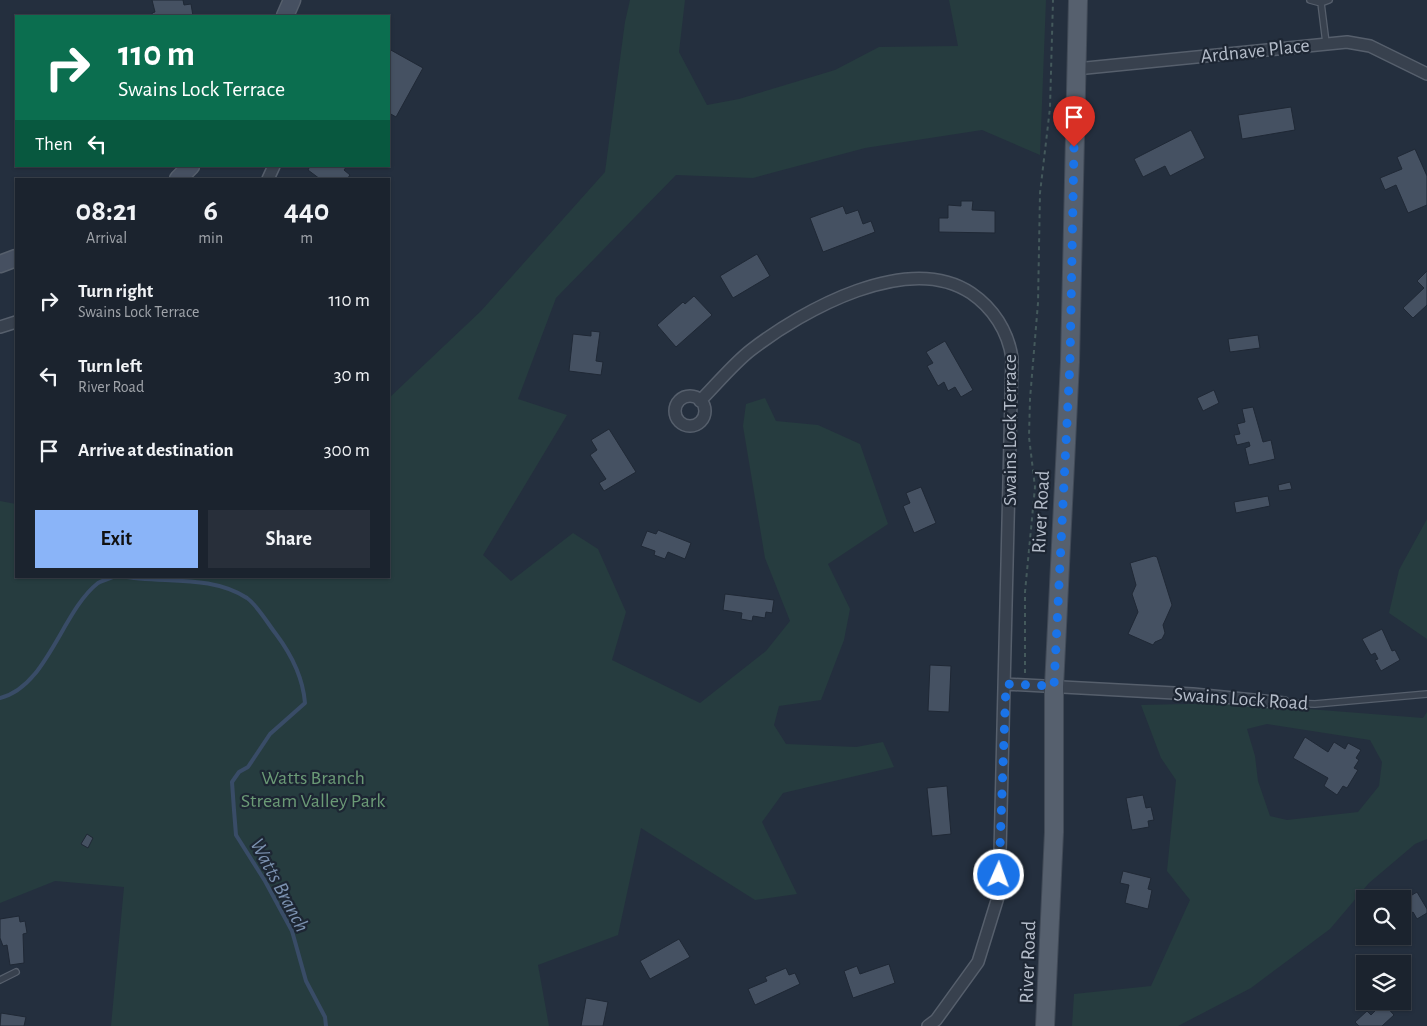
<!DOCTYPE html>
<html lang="en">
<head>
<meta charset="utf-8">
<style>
  :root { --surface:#1b232e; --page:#282f3a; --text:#f1f3f6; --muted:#a0a4aa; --line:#39404a; --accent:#8ab4f8 }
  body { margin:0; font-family:"Alegreya Sans",sans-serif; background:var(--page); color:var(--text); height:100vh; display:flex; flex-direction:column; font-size:19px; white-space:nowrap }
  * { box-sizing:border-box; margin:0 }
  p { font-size:16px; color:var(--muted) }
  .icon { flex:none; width:28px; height:28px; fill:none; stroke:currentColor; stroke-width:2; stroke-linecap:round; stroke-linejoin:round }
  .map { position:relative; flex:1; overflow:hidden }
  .panel { position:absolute; left:15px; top:178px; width:375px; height:400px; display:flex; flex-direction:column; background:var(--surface); border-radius:0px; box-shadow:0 1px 4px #0004,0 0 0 1px var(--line) }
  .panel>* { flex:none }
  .top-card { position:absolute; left:15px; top:15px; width:375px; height:152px; border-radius:0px; box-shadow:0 1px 4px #0004,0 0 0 1px var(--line); background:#0b6e4f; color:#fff; overflow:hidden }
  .tools { position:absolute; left:1356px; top:890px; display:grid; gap:10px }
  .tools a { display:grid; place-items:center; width:55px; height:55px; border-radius:0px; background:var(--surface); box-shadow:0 1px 4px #0004,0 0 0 1px var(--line); font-size:25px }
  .pin { position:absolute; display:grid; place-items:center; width:42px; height:42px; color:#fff; margin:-51px -21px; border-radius:50% 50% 50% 0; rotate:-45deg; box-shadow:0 0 5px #0007 }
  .pin .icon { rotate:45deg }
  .me { position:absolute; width:55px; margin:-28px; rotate:2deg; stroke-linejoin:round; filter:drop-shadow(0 0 4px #0008) }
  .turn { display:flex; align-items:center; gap:18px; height:105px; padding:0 20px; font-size:22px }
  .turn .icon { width:65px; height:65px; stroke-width:2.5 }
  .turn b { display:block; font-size:35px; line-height:42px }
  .then { display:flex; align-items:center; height:48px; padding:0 20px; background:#0003; gap:10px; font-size:19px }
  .eta { display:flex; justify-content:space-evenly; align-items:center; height:85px; text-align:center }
  .eta b { font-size:30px; font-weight:700; line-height:35px }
  .action { display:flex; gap:10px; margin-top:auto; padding:10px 20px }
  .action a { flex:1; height:58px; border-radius:0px; background:var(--accent); color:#111; font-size:20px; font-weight:700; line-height:58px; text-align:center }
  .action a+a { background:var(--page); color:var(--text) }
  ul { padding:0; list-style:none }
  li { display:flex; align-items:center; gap:15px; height:75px; padding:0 20px }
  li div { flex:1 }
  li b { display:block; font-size:19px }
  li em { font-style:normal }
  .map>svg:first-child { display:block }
  .green { fill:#263c3f; fill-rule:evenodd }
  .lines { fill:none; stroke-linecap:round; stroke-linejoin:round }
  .stream { stroke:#394c67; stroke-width:4 }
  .building { fill:#455162; stroke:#1f2835 }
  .lane-casing { stroke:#565f6c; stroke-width:8 }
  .street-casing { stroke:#565f6c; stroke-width:14 }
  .secondary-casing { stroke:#565f6c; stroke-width:19 }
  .primary-casing { stroke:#414a57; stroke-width:20 }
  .path { stroke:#44595c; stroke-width:2; stroke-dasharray:4 4; stroke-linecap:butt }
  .lane { stroke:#38414e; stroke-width:5.5 }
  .street { stroke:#38414e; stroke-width:11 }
  .secondary { stroke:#465061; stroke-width:16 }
  .primary { stroke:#56606e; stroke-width:18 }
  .route { stroke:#1a73e8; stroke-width:9; stroke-dasharray:0 16.2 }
  .labels { text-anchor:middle; stroke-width:4.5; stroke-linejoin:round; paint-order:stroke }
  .street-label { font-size:20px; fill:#b4bcc9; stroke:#1d2633 }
  .park-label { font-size:20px; fill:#6b9a76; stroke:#1d2633 }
  .water-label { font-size:21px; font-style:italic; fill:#7c92b1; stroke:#1d2633 }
</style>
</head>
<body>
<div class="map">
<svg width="1427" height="1026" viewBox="0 0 1427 1026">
  <rect width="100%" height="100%" fill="#242f3e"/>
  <path class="green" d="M630,0h55l-6,52 28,53 32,-6 96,-29 44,-23 79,-1 -9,-46h97l-6,155 -58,-25 -117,18 -112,30 -77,-3 -120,123 -38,101 49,16 -84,140 28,26 62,-48 25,16 28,63 -14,48 88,43 66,-52 24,-30 -25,-63 -22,-132 3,-22 19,-6 11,23 42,4 42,19 28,80 -60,40 22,45 -6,31 -23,60 -42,6 -5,19 12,19 70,3 27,-5 11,25 -111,26 -21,29 35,72 -42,6 -114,-72 -23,107 -80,30 11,61h-438l13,-139 -69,-6 -55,22v-402l16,3v72h373v-178l92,-87 124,-139 20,-150z
    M1427,519v120l-38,-26 10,-43z
    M1231,703l192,15 4,-6v127l-12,5 -46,39 -39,46 -79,59 -73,38h-106l2,-32 77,-8 39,-86 -23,-29 9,-91 -15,-22 -20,-53zM1267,724l103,16 12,22 -3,24 -21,26 -71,8 -17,-4 -12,-35 -3,-25 -8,-27z"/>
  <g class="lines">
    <path class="stream" d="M121,576c41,8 89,-2 126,22 11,8 21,26 29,36 15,20 27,44 29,69l-35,31 -22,33 -9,5 -7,10 2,28 2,25 29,46 27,50 14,50 19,36 1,9
      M0,698c47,-11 62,-87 98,-115 5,-3 13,-5 18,-7"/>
  </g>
  <path class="building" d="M152,0h31l1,5 7,-1 2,12h-40l-1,-3 3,-1z
    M389,49l34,19 -27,49 -7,-4z
    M1291,107l4,23 -53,9 -4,-24z
    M1191,130l14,28 -35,18 -5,-10 -22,11 -9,-18z
    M1415,149l12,27v29l-19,8 -12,-28 -11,5 -5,-12 22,-9 -5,-12z
    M310,166h37l-3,4 6,5 -3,4h-27l-12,-9z
    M961,201h12l-1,9 23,1v22l-56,-1v-14h9v-13l13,1z
    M843,206l3,8 12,-4 5,14 8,-3 4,11 -52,20 -13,-34z
    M757,254l13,22 -37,22 -13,-22z
    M1427,271v34l-14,13 -10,-10 21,-20 -7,-7z
    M694,296l18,19 -36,32 -19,-22 26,-23 2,2z
    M591,331l9,1 -4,29 7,1 -2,13 -32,-4 4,-37 18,2z
    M1258,335l2,13 -30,4 -2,-13z
    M945,341l28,49 -12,7 -6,-10 -7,4 -4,-9 -6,4 -11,-20 6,-3 -7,-11z
    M1214,390l5,13 -16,8 -6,-13z
    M1253,407l10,35 8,-2 4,19 -26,6 -4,-17 5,-2 -1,-4 -12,3 -3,-10 6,-1 -3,-10 8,-2 -3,-13z
    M609,429l27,43 -32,19 -5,-8 7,-4 -16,-24 7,-5 -6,-10z
    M1290,482l2,7 -13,2 -1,-6z
    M921,487l15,36 -22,10 -11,-27 7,-3 -4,-10z
    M1268,496l2,10 -34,7 -2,-11z
    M658,530l33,13 -6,16 -17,-7 -3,7 -11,-4 1,-4 -14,-5 6,-15 9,3z
    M1154,556l3,1 15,48 -9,20 2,8 -3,6 -7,3 -2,3 -25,-11 10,-22 -6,-18 4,-9 -6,-22z
    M725,594l49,6 -2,13 -6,-1 -1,6 -12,-2 -1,5 -11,-2 1,-6 -19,-3z
    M1382,629l10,22 3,-1 5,10 -19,11 -6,-11 3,-1 -3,-6 -4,2 -9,-16z
    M930,665l21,1 -2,46 -21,-1z
    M1305,737l23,15 6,-10 11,7 3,-6 13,7 -5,8 3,2 -5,8 4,2 -11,18 -4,-2 -6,9 -13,-9 4,-8 -35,-20z
    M947,786l4,48 -19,2 -5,-48z
    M1143,795l3,13 5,-1 3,13 -6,1 1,6 -17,3 -6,-32z
    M87,834l6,4 -5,10 -7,-4z
    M1123,871l28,7 -3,11 4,1 -4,19 -23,-6 4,-18 -9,-2z
    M1417,892l10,17v4l-10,6 -4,-7 -11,7v-18z
    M19,916l1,6 5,-1 2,12 -4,1 1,29 -14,2 -3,-20 -4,1 -3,-8v-19z
    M679,939l11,18 -40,22 -10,-18z
    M889,964l6,19 -42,15 -9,-27 13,-5 3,8z
    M786,968l3,7 6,-2 5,11 -45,21 -7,-16 19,-8 -2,-4z
    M586,998l22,4 -5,24h-22z
    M1383,1003l11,12 -12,11h-23l-4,-4 12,-11 4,4z
    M1,1013l25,4 -2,9h-24z"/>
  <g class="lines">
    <defs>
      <path id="lane" d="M1310,0l11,3 8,-3
        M1321,3l5,40
        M1284,703l31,1 112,-10
        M0,980l16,-8"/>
      <path id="street" d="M1076,69l271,-27 23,4 57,28
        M268,179l6,-13
        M0,327l16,-5
        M675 411a15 15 0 1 1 30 0a15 15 0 1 1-30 0Z
        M700,401c17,-17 33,-37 51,-51 52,-40 157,-99 220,-57 22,15 37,38 41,65l-13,536 -21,68 -42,58 -8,6
        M1006,684l187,10 91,9"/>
      <path id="secondary" d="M285,16l7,-16
        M178,179l13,-13
        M0,264l16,-6"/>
      <path id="primary" d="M1045,1026l9,-194v-145l16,-325 8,-362"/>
    </defs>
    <use href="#lane" class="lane-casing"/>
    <use href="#street" class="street-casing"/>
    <use href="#secondary" class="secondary-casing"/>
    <use href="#primary" class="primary-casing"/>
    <path class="path" d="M1025,673v-81l10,-105 -6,-50 1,-38 8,-96 2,-110 10,-85 3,-108"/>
    <use href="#lane" class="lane"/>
    <use href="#street" class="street"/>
    <use href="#secondary" class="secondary"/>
    <use href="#primary" class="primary"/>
  </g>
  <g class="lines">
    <path class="route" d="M999,875l7,-191 48,2 16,-324 4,-215"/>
  </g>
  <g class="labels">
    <g class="street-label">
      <text transform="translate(1255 50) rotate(-6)" y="7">Ardnave Place</text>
      <text transform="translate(1009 430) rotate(-90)" y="7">Swains Lock Terrace</text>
      <text transform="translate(1040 512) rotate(-87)" y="7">River Road</text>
      <text transform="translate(1241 698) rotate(4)" y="7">Swains Lock Road</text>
      <text transform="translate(1027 962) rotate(-88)" y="7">River Road</text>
    </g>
    <g class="park-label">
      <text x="313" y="784">Watts Branch<tspan x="313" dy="23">Stream Valley Park</tspan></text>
    </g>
    <g class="water-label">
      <text transform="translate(280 885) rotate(62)" y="7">Watts Branch</text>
    </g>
  </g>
</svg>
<div class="tools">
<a><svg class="icon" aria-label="search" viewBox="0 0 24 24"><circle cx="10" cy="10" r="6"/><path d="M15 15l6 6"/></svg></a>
<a><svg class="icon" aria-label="layers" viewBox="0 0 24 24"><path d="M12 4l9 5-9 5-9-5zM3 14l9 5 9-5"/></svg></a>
</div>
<div class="pin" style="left:1074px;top:147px;background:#d93025"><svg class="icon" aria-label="arrive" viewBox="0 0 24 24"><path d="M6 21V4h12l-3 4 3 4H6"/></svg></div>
<svg class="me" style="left:999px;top:875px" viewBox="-20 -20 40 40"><circle r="17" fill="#1a73e8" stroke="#fff" stroke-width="3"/><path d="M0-11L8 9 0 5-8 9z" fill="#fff"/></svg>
<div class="top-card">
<div class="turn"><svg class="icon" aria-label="right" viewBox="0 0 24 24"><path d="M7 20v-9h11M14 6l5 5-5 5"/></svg><div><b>110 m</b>Swains Lock Terrace</div></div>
<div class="then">Then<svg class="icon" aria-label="left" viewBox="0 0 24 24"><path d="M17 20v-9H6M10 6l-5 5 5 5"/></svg></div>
</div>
<section class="panel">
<div class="eta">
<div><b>08:21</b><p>Arrival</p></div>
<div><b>6</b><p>min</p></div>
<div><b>440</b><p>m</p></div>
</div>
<ul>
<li><svg class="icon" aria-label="right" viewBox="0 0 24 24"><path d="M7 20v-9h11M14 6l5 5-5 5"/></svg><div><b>Turn right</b><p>Swains Lock Terrace</p></div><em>110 m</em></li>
<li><svg class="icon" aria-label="left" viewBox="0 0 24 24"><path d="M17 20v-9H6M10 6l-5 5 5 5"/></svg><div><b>Turn left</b><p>River Road</p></div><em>30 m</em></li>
<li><svg class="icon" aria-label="arrive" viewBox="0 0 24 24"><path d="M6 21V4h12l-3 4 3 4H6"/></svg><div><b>Arrive at destination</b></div><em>300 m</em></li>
</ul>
<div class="action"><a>Exit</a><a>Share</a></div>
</section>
</div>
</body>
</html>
